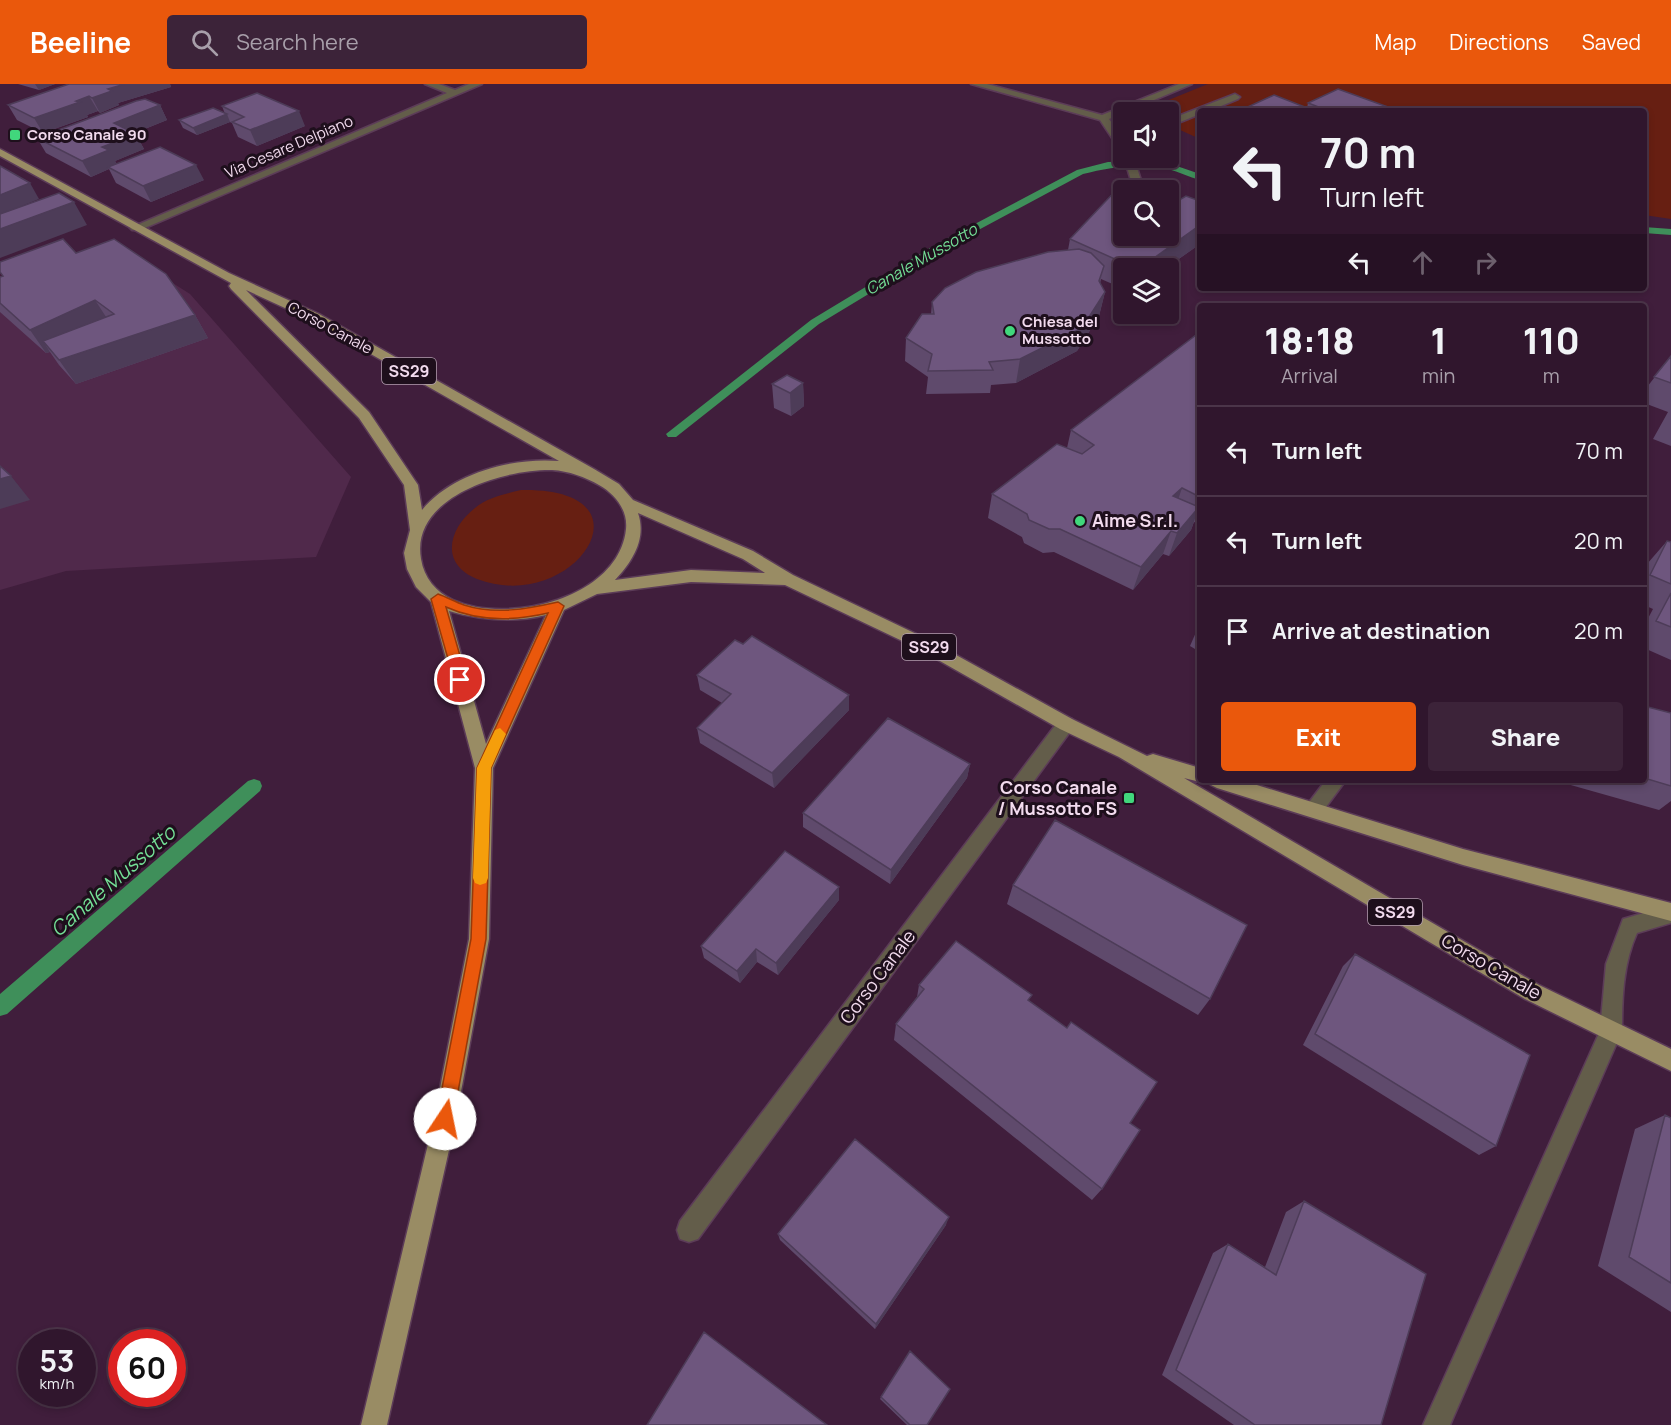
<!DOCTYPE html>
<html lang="en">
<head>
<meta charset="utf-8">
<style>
  :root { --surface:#30162d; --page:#3c2339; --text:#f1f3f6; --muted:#a89faa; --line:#4b3549; --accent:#ea580c }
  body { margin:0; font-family:Manrope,sans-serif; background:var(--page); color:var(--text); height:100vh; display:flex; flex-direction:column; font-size:22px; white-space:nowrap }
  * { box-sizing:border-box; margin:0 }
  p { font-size:20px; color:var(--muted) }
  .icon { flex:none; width:33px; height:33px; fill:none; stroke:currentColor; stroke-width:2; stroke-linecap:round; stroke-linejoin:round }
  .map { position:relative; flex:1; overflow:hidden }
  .drawer { position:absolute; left:1197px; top:219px; width:450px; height:480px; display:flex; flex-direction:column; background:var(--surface); border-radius:6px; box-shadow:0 3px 9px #0003,0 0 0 2px var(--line) }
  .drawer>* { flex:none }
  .top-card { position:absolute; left:1197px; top:24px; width:450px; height:183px; border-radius:6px; box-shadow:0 3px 9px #0003,0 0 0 2px var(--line); background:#30162d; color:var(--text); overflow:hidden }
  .fabs { position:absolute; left:1113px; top:18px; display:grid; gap:12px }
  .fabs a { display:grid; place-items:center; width:66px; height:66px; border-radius:6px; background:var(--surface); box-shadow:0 3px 9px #0003,0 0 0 2px var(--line); font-size:30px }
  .speed { position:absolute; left:18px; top:1245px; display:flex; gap:12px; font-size:30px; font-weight:700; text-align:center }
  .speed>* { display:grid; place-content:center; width:78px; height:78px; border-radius:50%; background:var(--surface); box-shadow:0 3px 9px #0003,0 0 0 2px var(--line); line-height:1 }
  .speed small { font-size:15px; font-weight:400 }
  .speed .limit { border:9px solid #d22; background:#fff; color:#111 }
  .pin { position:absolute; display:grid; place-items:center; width:51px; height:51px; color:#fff; margin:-26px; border:3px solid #fff; border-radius:50%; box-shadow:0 2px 6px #0007 }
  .me { position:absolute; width:66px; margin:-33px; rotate:11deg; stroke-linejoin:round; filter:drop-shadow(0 0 4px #0008) }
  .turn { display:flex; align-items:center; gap:21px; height:126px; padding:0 24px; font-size:27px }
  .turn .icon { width:78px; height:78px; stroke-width:2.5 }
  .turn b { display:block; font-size:42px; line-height:51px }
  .lanes { display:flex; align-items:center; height:57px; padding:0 24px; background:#0003; justify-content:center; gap:30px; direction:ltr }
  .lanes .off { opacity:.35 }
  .eta { display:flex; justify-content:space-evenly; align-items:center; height:102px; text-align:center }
  .eta b { font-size:36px; font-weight:800; line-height:42px }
  .cta { display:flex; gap:12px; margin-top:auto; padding:12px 24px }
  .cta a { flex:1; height:69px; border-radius:6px; background:var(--accent); color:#fff; font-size:24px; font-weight:800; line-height:69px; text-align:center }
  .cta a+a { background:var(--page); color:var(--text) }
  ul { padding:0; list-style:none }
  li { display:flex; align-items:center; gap:18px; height:90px; padding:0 24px; border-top:2px solid var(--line) }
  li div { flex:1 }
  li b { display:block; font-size:22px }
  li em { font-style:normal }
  header { display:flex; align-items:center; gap:36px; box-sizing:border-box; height:84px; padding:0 30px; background:var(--accent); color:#fff }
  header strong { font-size:28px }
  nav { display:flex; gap:33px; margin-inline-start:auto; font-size:21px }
  .search { width:420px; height:54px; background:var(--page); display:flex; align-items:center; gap:15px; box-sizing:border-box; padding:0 21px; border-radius:6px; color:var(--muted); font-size:22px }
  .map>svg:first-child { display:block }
  .built { fill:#50294b }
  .green { fill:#671f12 }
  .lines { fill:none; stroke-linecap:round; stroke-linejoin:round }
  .stream { fill:#3f8f5a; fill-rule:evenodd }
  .minor-casing { stroke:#5c3c58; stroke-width:3 }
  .major-casing { stroke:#5c3c58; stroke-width:3 }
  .minor { fill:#635d4a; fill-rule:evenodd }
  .major { fill:#998c64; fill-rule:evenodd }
  .wall { fill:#5f4a6c }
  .shaded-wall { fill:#4d3c58 }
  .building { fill:#6e567e; stroke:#4d3c58; stroke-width:1.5 }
  .route { fill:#ea580c; stroke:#983908; stroke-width:1.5 }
  .slow { fill:#f59e0b }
  .poi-dot { fill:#41d77c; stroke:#1e0f1c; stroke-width:2 }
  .labels { text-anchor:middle; stroke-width:6; stroke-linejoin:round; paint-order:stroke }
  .far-poi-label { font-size:15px; font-weight:bold; fill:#f2dbee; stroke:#1e0f1c; text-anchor:start }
  .far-street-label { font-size:15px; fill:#f2dbee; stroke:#1e0f1c }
  .far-water-label { font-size:16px; font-style:italic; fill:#74df96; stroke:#1e0f1c }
  .shield { fill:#1e0f1c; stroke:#b29eaf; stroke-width:1.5 }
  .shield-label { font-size:16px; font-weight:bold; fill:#f2dbee }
  .poi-label { font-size:18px; font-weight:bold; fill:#f2dbee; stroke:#1e0f1c; text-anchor:start }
  .street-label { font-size:18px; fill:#f2dbee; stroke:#1e0f1c }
  .water-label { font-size:20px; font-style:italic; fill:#74df96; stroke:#1e0f1c }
</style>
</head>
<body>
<header>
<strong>Beeline</strong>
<div class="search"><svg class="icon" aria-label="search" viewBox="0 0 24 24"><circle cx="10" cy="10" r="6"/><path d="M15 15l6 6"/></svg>Search here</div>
<nav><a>Map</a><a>Directions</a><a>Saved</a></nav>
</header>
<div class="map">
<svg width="1671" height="1341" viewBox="0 0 1671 1341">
  <rect width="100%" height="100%" fill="#401e3c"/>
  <path class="built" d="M113,161l77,49 161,183 -35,80 -250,14 -66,19v-303z"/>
  <path class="green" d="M1208,0h463v135l-27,-4v-104h-444v28l-31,-14 -1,-13h-29z
    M521,406c139,-3 53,126 -44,89 -38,-15 -28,-51 -2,-71 13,-11 30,-14 46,-18z"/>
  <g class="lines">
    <path class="stream" d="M1148,77l20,2 32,11v6c-11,-3 -21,-8 -32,-11 -26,-7 -58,-2 -85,5l-140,75 -124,75 -143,113h-8l-2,-3 145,-114 124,-75 142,-75 31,-8z
      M1644,143l27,2v6l-27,-2z
      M254,695l6,2 2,5 -2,5 -253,223 -7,2v-22l248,-213z"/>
    <defs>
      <path id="minor" d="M425,0h14l16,6 14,-6h13l-342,146h-8l-2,-2 317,-135z
        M971,0h16l115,31 77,-31h13l-83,35 15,21v11l-4,-1 -20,-30z
        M1235,10l5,3 -2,2 -29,12h-9v3l-32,13v-7z
        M1124,74h10l10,32h-10z
        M1066,633l6,2 3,5 -3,5 -374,510 -9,3 -9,-3 -3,-9 3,-9 380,-502z
        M1326,696h20l-26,35 -7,2 -7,-2 -2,-6z
        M1671,821v18l-34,10c-14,31 -15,65 -15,98l-172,394h-27l177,-394 6,-67 17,-45z"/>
      <path id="major" d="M0,65l229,124 90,41 275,155 25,15 14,16 120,51 40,24 136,65 143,79 75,37 6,-2 47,14v12h6l-6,2 -16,-4 355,207 132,64v22l-146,-72 -406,-242 -59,-28 -143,-81 -132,-63 -94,-3 -94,12 -33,16 -71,158 -4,171 -33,180 -69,306h-26l73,-306 35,-180 6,-171 -44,-166 -15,-15 -9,-18 -3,-16 6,-23 -6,-45 -45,-67 -128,-129 -2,-3 2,-3 -231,-127zM246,206l65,30 248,141c-46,-4 -107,12 -137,49l-4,-25 -49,-73zM552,386c17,1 33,7 47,15 16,9 29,25 27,44 -7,69 -117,96 -173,71 -17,-8 -29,-22 -32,-41 -11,-63 84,-90 131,-89zM638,429l105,46 22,14 -74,-3 -76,10c17,-18 32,-41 23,-67zM449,527c32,9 64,12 97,4l-60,129z
        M1208,696h33l222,69 208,54v18l-208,-56 -246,-77 -6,-3z"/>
    </defs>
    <use href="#minor" class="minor-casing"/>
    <use href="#major" class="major-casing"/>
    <use href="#minor" class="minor"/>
    <use href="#major" class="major"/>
  </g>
  <path class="wall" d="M18,0h37l-16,6z
    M69,0h101l1,3 -53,16 1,2 -19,8 -2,-2 -11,4 1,2 -45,16 -26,-13 -9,-15z
    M1308,19l91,8h-160l68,-3z
    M160,21l7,15 -32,13 9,16 -29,12 2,3 87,16 -53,22 -35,-19 -7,-14 -18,8 -45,-24 -9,-15z
    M222,22l83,20 -48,20 -19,-9 -6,-14 -2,-1 -33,13 -14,-7 -4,-8 46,-6z
    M1070,155l130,5 -34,24h-42v21l-23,-10 -1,5 5,8 -6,24 -22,35 -61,32 -25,2 -1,8 -64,1 2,-17 -23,-16 1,-23 25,-24 1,-12 136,-52z
    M76,169l119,62 13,23 -132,46 -17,-19 -9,-13 -4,1 -46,-41v-35z
    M1200,248v193l-6,-3 -3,8 -22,26 -6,-2 -30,36 -79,-38 -11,1 -19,-10 -2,-6 -34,-19 4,-24 75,-46 4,-18z
    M1671,272v90l-18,-7 15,-27 -24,-9v-12z
    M803,299l1,23 -13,10 -17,-8 -2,-24z
    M1667,457l4,1v118l-27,-12v-22l9,-17 -9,-4v-36l3,-5z
    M1200,543v25l-10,-6 7,-16z
    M697,591l152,35 -75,78 -74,-45 -3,-15 25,-25 -22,-13z
    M1644,622l27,7v88l-12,9 -106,-30h91z
    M970,680l-3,14 -77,106 -87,-57v-14z
    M1013,801l197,114 -12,16 -191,-111z
    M839,816l-61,75 -21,-13 -17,21 -36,-25 -3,-12z
    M1355,870l141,192 -17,9 -176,-110 40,-79z
    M919,901l111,16 100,122 -28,66 -10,11 -198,-160 2,-16 21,-27z
    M1665,1031l6,3v194l-73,-46 37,-137z
    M1304,1117l77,224h-147l-72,-50 51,-122 15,-9 37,23 21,-55z
    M946,1141l-71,104 -95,-89 -2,-6z
    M910,1267l17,74h-20l-27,-26z"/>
  <path class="shaded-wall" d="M35,0h20l-16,6z
    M125,0h45l1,3 -53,16 1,2 -19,8 -8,-15 16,-9z
    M89,12l9,15 -11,4 1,2 -45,16 -9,-15z
    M160,21l7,15 -45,18 -8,-15z
    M299,27l6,15 -48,20 -7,-16z
    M227,30l3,8 -33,13 -4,-7z
    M136,50l8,15 -29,12 3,5 -10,1 1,2 -18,8 -9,-16 20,-14z
    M196,81l8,15 -53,22 -8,-16z
    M30,99l9,16 -39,16v-20z
    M74,118l13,23 -87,33v-29z
    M1200,141v19l-34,24h-26z
    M1105,208l-6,24 -22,35 -61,32 4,-24z
    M95,216l15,23 -67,18 7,11 -4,1 -16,-23z
    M195,231l13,23 -132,46 -17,-24z
    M803,299l1,23 -13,10 -1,-23z
    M11,392l19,24 -30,9v-30z
    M1182,404l-8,24 -1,-16z
    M1199,423l-8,23 -22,26 8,-23z
    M1171,447l-8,23 -30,36 8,-23z
    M849,611v15l-75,78 -2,-15z
    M970,680l-3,14 -77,106 1,-14z
    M839,803v13l-61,75 -2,-12z
    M756,865l1,13 -17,21 -3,-12z
    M949,1133l-3,8 -71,104 1,-5z"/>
  <path class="building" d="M69,0h56l-17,5 4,2 -20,7 -3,-2 -13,5 4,1 -46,16 -26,-13z
    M1338,5l61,22h-70l-21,-8z
    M257,9l42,18 -49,19 -18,-8 12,-5 -22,-11z
    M1274,11l41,16h-76z
    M145,15l15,6 -46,18 22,11 -34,13 7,3 -27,11 -45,-23 99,-37z
    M213,24l14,6 -34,14 -14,-8z
    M160,63l36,18 -53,21 -35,-19z
    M0,82l30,17 -30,12z
    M1121,101l17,5h-14v46h44v-36l8,2 10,-6 14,5v24l-60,43h-5l-65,-29z
    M59,109l15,9 -74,27v-15z
    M63,155l13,14 38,-14 52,35 29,41 -136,45 -16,-19 71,-27 -19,-14 -65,30 -30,-27v-26l3,-1 -3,-4v-10z
    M1079,165l12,4 13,13 -5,15 6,11 -23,36 -62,31 -31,3 4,8 -65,1 4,-17 -26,-16 16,-24h12l-2,-12 13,-14 31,-16 72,-20z
    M1200,248v165l-18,-9 -9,8 26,11 -22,26 -6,-2 -30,36 -81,-38h-11l-20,-9 -2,-6 -35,-20 65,-50 25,10 12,-9 -23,-15z
    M1671,272v27l-17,-6z
    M787,291l16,8 -13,10 -18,-9z
    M0,382l11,10 -11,3z
    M1667,457l4,1v42l-21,-9z
    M1671,509v34l-15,-6z
    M752,552l97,59 -77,78 -75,-45 34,-34 -34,-19 38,-35 8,4z
    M1644,622l27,7v73l-27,-8z
    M888,634l82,46 -79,106 -88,-57z
    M1055,736l192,105 -37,74 -197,-114z
    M785,767l54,36 -63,76 -20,-14 -19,22 -36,-25z
    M956,857l76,54 -4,5 39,28 4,-6 86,60 -27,41 10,7 -38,59 -206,-165 28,-35 -5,-4z
    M1355,870l175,101 -34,91 -181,-112z
    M1665,1031l6,3v165l-42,-26z
    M855,1055l94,78 -73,107 -98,-90z
    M1304,1117l122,73 -45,151h-126l-79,-55 52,-126 48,31z
    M704,1248l123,93h-180z
    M910,1267l40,38 -23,36h-17l-29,-28z"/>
  <path class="route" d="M438,510c9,3 17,8 26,11 31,10 63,4 94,-3l6,4 -73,162 -5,171 -33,180 -2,6 -6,2 -6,-2 -3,-6 35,-180 6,-171 71,-155c-34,8 -69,9 -102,-6l21,73 -7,5 -6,-5 -23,-81z"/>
  <path class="slow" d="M500,644l6,6 -15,34 -3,110 -2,5 -6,2 -5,-2 -2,-5 4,-110 18,-38z"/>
  <g class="poi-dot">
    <rect x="9" y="45" width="12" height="12" rx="3"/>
    <circle cx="1010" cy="247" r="6"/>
    <circle cx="1080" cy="437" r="6"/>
    <rect x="1123" y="708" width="12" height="12" rx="3"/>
  </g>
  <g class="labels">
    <g class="far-poi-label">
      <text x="27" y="56">Corso Canale 90</text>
      <text x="1022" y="243">Chiesa del<tspan x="1022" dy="17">Mussotto</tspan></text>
    </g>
    <g class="far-street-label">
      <text transform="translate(289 63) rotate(-23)" y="5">Via Cesare Delpiano</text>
      <text transform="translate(330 244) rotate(28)" y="5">Corso Canale</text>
    </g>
    <g class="far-water-label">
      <text transform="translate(921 175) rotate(-30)" y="6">Canale Mussotto</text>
    </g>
    <g class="shield">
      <rect x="382" y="274" width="54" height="26" rx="4.5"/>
      <rect x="902" y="550" width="54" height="26" rx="4.5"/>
      <rect x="1368" y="815" width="54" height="26" rx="4.5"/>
    </g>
    <g class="shield-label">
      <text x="409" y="293">SS29</text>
      <text x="929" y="569">SS29</text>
      <text x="1395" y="834">SS29</text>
    </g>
    <g class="poi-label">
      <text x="1092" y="443">Aime S.r.l.</text>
      <text x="1117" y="710" text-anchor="end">Corso Canale<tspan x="1117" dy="21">/ Mussotto FS</tspan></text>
    </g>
    <g class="street-label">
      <text transform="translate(1491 883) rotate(30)" y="6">Corso Canale</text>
      <text transform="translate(878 893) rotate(-53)" y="6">Corso Canale</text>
    </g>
    <g class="water-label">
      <text transform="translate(113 797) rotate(-41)" y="7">Canale Mussotto</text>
    </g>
  </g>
</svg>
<div class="fabs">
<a><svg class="icon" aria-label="sound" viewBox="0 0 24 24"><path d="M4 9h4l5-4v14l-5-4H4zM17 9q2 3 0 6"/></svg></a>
<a><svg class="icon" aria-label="search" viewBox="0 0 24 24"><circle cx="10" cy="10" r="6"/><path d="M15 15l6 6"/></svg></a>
<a><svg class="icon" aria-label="layers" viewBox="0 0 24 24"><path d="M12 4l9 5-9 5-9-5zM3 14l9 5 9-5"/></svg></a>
</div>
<div class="speed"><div>53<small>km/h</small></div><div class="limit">60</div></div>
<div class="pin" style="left:460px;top:596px;background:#d93025"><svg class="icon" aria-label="arrive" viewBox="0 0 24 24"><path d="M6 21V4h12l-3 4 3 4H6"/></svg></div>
<svg class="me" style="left:445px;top:1035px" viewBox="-20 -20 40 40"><circle r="19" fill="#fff"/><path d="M0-13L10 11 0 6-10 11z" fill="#ea580c"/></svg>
<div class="top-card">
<div class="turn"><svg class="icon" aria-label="left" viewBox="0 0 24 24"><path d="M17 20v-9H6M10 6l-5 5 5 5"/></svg><div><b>70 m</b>Turn left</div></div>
<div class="lanes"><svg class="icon" aria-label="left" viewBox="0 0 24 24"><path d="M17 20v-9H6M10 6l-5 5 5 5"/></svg><svg class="icon off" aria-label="ahead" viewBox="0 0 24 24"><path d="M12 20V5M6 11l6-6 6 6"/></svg><svg class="icon off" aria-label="right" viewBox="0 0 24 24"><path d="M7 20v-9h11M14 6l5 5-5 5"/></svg></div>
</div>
<section class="drawer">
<div class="eta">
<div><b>18:18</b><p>Arrival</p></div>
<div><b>1</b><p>min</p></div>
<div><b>110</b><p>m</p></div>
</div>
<ul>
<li><svg class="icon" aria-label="left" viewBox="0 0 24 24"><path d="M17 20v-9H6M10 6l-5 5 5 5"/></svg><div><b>Turn left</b></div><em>70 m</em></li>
<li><svg class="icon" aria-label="left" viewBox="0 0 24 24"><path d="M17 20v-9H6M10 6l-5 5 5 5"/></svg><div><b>Turn left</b></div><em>20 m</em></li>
<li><svg class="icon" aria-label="arrive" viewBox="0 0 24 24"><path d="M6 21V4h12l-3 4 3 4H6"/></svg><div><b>Arrive at destination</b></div><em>20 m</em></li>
</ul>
<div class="cta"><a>Exit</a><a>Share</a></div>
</section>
</div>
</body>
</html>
